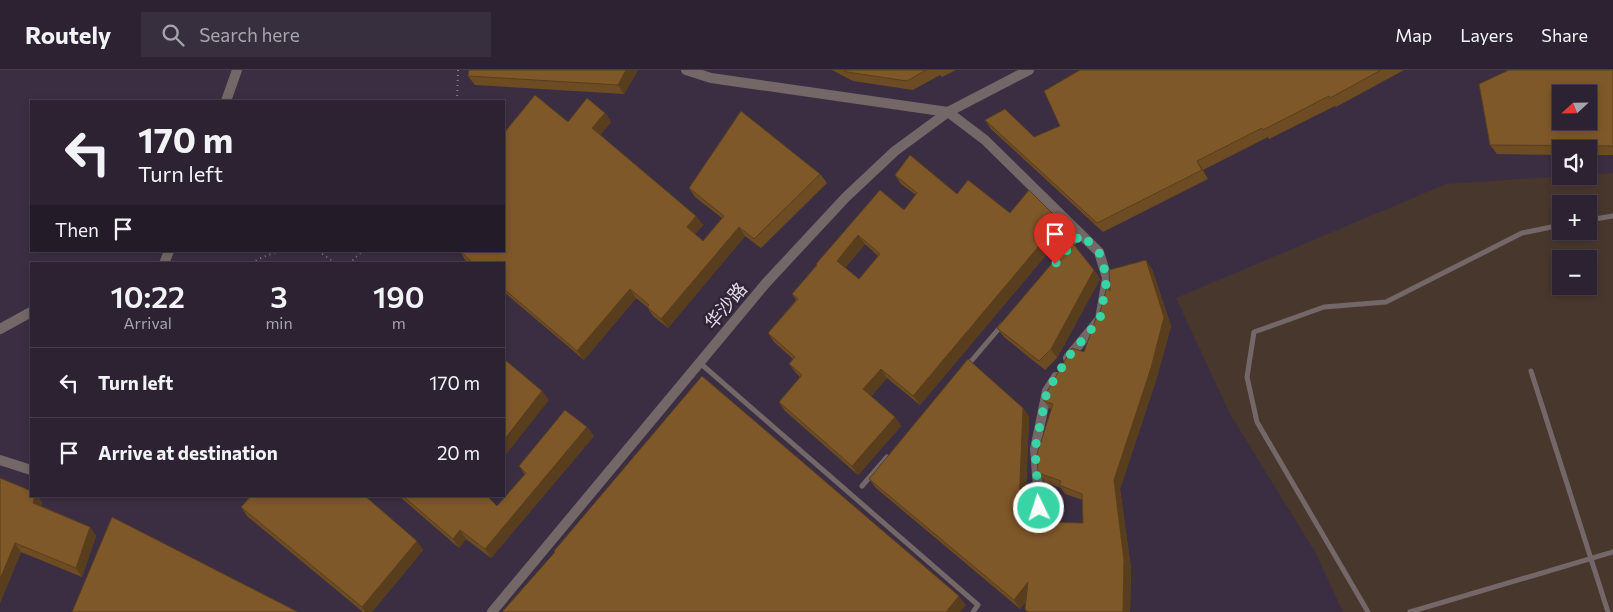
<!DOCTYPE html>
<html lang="en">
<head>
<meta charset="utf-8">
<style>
  :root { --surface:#2c2232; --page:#382f3e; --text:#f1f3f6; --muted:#a6a4ac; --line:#483f4d }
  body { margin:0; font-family:Commissioner,"Noto Sans SC",sans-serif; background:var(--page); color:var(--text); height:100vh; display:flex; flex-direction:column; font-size:19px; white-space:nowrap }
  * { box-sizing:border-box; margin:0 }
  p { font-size:16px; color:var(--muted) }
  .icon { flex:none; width:28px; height:28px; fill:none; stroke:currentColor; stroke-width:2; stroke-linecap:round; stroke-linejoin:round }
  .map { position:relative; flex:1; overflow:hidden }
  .sheet { position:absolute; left:30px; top:192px; width:475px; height:235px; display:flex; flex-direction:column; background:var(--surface); border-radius:0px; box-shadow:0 2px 8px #0003,0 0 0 1px var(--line) }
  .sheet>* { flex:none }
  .hud { position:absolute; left:30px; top:30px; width:475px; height:152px; border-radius:0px; box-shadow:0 2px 8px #0003,0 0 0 1px var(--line); background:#2c2232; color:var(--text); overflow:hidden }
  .needle { width:32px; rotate:248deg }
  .fabs { position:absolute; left:1552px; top:15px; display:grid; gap:10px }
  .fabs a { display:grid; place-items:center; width:45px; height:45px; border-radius:0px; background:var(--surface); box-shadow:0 2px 8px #0003,0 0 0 1px var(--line); font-size:25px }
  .pin { position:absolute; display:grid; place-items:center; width:42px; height:42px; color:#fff; margin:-51px -21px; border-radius:50% 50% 50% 0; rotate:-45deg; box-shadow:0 0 5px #0007 }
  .pin .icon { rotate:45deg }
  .me { position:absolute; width:55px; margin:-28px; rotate:356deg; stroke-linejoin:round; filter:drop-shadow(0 0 4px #0008) }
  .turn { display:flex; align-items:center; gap:18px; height:105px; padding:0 25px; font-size:22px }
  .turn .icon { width:65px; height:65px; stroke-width:2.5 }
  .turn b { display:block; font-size:35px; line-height:42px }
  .then { display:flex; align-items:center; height:48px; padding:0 25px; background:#0003; gap:10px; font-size:19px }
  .eta { display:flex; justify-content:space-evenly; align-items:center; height:85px; text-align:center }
  .eta b { font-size:30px; font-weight:600; line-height:35px }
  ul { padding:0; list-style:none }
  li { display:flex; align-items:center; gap:15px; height:70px; padding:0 25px; border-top:1px solid var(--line) }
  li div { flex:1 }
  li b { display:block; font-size:19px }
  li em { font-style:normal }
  header { display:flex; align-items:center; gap:30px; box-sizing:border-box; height:70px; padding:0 25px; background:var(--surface); border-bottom:1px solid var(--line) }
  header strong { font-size:24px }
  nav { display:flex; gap:28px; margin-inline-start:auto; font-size:18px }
  .search { width:350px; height:45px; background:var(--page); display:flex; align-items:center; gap:12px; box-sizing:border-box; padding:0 18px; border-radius:0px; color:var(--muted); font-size:19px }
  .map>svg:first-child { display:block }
  .industrial { fill:#48372d; fill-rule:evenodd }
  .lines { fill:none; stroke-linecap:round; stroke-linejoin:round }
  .path { stroke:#857a8b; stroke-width:2; stroke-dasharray:1 4; stroke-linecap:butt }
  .service { stroke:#746767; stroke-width:5 }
  .minor { stroke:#746767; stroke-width:10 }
  .wall { fill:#6d4c23; fill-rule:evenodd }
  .shaded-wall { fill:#593e1d }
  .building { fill:#7f5829; stroke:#593e1d; fill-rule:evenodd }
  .route { stroke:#39d4a5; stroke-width:9; stroke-dasharray:0 16.2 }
  .labels { text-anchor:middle; stroke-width:5; stroke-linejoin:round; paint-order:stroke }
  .street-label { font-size:18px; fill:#e3dbe8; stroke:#302437 }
</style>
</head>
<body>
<header>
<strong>Routely</strong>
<div class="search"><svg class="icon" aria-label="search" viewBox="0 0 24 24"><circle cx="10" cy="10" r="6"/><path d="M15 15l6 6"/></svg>Search here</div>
<nav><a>Map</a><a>Layers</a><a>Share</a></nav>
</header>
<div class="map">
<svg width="1613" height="542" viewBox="0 0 1613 542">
  <rect width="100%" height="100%" fill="#3b2e42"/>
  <path class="industrial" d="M1613,103v439h-270l-28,-60 -85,-138 -54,-116 270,-114zM1561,134h28v27h-28zM1561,189h28v27h-28z"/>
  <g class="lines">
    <path class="path" d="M457,31l1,-31
      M318,181l19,13
      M252,194l6,-5 21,-8
      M349,194l13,-13"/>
    <path class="service" d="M1589,150l24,-4
      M1068,179l13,-15
      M700,293l278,242 -5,7
      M967,296l35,-41
      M1531,301l77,241
      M862,416l25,-29
      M1368,542l-111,-190 -10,-45 7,-45 70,-25 62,-5 136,-69 39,-8
      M1410,542l203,-60"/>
    <path class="minor" d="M686,0l25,8 237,34 37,28 114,112 8,26 -7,41 -32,39
      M226,31l11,-31
      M164,194l5,-13
      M0,259l31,-17
      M0,390l31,10
      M1041,456l-6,-77 12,-58 9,-14
      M492,542l274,-329 80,-86 49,-46 53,-39 81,-42"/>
  </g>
  <path class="wall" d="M469,0h169l-14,24 -149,-9 -7,-9z
    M832,0h124l-14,7 -2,-2 -27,15 -60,-9z
    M1080,0h324l-68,37 -1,-1 -66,33 -1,-2 -65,33 5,9 -105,53 -112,-103 -6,-9 49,17 26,-11z
    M1613,0v85h-24v-6h-28v6l-64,-1 -7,-9z
    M605,43l6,9 -11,13 96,81 7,9 -8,9 8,7 19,-23 -27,-21 -6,-9 131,-14 7,9 -66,65 -16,-12 -77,92 -15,-12 -6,-9 -11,-9 -52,62 -80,-68v-28h-34l-5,-4 -5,-9 108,-129z
    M895,105l62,19 53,19 57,17 -147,175 -33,-27 -16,18 24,21 6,9 -43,49 -73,-64 -6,-9 21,-25 -4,-4 -7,-9 4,-5 -19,-17 -6,-9 28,-33 -4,-6 88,-104 24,20 12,-15 -15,-11zM865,174l13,12 -19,23 -14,-11z
    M1152,199l19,57 -14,51 -37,112 11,80 -1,43h-103l-2,-3 1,-8 -6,8 -144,-121 -7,-9 154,-71 6,9 -3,76 5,7 4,24 48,-1v-23l-18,-6 -4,-6 -17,-6 -6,-9 13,-63 -7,-9 40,-49 26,-61z
    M1094,200l6,9 -43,79 -12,12 -41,-33 -7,-9z
    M587,357l7,9 -103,122 -25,-19 -7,9 -60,-52h88l10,10 28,-31 -6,-9z
    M0,408l42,24 -1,4 49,21 6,9 -14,41 -61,-25 -21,51z
    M241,437l176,34 6,9 -51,62h-9l-116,-96z"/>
  <path class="shaded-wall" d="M626,0h12l-14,24 -6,-9z
    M605,43l6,9 -12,15 -7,-9z
    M1197,91l6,9 5,9 -6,-9z
    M696,146l7,9 -10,11 -6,-9z
    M1060,151l7,9 -147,175 -7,-9z
    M739,157l6,9 -77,92 -7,-9z
    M858,165l7,9 -22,26 -6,-9z
    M1146,190l6,9 19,57 -14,51 -37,112 11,80 -1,43h-7l-9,-132z
    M1094,200l6,9 -43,79 -6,-9z
    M630,219l6,9 -52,62 -7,-9z
    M881,299l6,9 -17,20 -7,-9z
    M542,321l7,9 -45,57v-17z
    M1023,338l6,9 -3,76 5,7 5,31 -17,-24z
    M895,347l6,9 -43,49 -6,-9z
    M587,357l7,9 -103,122 -6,-9z
    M35,426h3l4,6 -3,10 -6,-9z
    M90,457l6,9 -14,41 -6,-9z
    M460,460l6,9 -7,9 -6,-9z
    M417,471l6,9 -51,62h-7l-3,-5z
    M15,473l6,9 -21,51v-24z
    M1028,512l7,9 -15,18 -6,-9z
    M959,526l7,9 -6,7h-14z"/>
  <path class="building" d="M469,0h157l-8,15 -150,-9z
    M843,0h83l-19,11 -60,-9z
    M1080,0h301l-51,28 -1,-2 -66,34 -1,-2 -65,33 5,9 -105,53 -112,-103 20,-11 29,28 26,-11 -16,-35z
    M1509,0h104v76l-123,-1 -11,-61zM1561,24h28v27h-28z
    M535,25l33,27 19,-24 18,15 -13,15 104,88 -9,11 16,14 21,-25 -35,-28 52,-77 79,63 -66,65 -15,-12 -78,92 -14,-12 2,-2 -19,-16 -53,62 -73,-62v-25h-30l-14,-13h44v-118z
    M910,85l47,39 11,-14 42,33 19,-23 31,31 -147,175 -32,-27 -18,20 32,28 -43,49 -73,-64 23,-27 -13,-11 6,-7 -27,-24 30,-34 -6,-5 25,-29 -1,-1 64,-74 24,20 13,-17 -22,-18zM858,165l22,19 -21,25 -22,-18z
    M1071,171l23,29 -43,79 -12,12 -42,-33z
    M1146,190l18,57 -13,51 -37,112 10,80 -1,52h-95l-3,-3 3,-27 -14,18 -145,-121 99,-120 55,49 -4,99 6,-16 4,31 6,2 4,-2 44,1 -1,-29 -23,-9 2,-4 -23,-8 -1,-19 16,-50 -9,-3 1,-6 27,-47 12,4 12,-34 4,-6 7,-25 3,4 -1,-21z
    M504,289l38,32 -38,49z
    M702,306l257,220 -13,16h-444l53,-60 -1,-1z
    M565,340l22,17 -102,122 -25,-19 -7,9 -50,-43h84l10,10 29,-33 -7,-7z
    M0,408l31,13v5h4l-2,7 57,24 -14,41 -61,-25 -15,36z
    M251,426h114l52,45 -55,66 -121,-100z
    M112,447l186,95h-226z"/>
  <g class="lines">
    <path class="route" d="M1039,438l-4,-59 12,-58 22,-35 31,-37 7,-41 -8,-26 -18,-18 -26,30"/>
  </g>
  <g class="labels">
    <g class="street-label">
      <text transform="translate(726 236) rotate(-50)" y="6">华沙路</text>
    </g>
  </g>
</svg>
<div class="fabs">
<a><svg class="needle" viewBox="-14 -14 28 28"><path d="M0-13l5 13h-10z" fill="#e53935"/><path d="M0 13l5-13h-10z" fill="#a6a4ac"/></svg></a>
<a><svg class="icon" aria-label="sound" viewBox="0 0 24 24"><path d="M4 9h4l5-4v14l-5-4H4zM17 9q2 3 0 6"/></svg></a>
<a>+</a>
<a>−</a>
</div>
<div class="pin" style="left:1055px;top:194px;background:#d93025"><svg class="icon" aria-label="arrive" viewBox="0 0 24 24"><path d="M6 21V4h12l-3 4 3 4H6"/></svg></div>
<svg class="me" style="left:1039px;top:438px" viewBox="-20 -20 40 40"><circle r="17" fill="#39d4a5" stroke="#fff" stroke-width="3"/><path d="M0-11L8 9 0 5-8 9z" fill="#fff"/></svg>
<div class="hud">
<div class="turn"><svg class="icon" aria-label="left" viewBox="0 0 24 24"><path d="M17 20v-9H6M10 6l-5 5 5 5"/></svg><div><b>170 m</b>Turn left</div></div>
<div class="then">Then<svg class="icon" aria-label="arrive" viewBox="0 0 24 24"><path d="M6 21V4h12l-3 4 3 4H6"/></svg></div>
</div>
<section class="sheet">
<div class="eta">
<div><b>10:22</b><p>Arrival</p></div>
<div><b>3</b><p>min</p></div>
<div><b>190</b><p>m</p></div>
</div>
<ul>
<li><svg class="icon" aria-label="left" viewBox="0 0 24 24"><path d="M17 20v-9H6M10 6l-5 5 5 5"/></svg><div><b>Turn left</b></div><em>170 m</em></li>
<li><svg class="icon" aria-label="arrive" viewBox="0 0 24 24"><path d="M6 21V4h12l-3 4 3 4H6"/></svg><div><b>Arrive at destination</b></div><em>20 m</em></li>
</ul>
</section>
</div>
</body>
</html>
